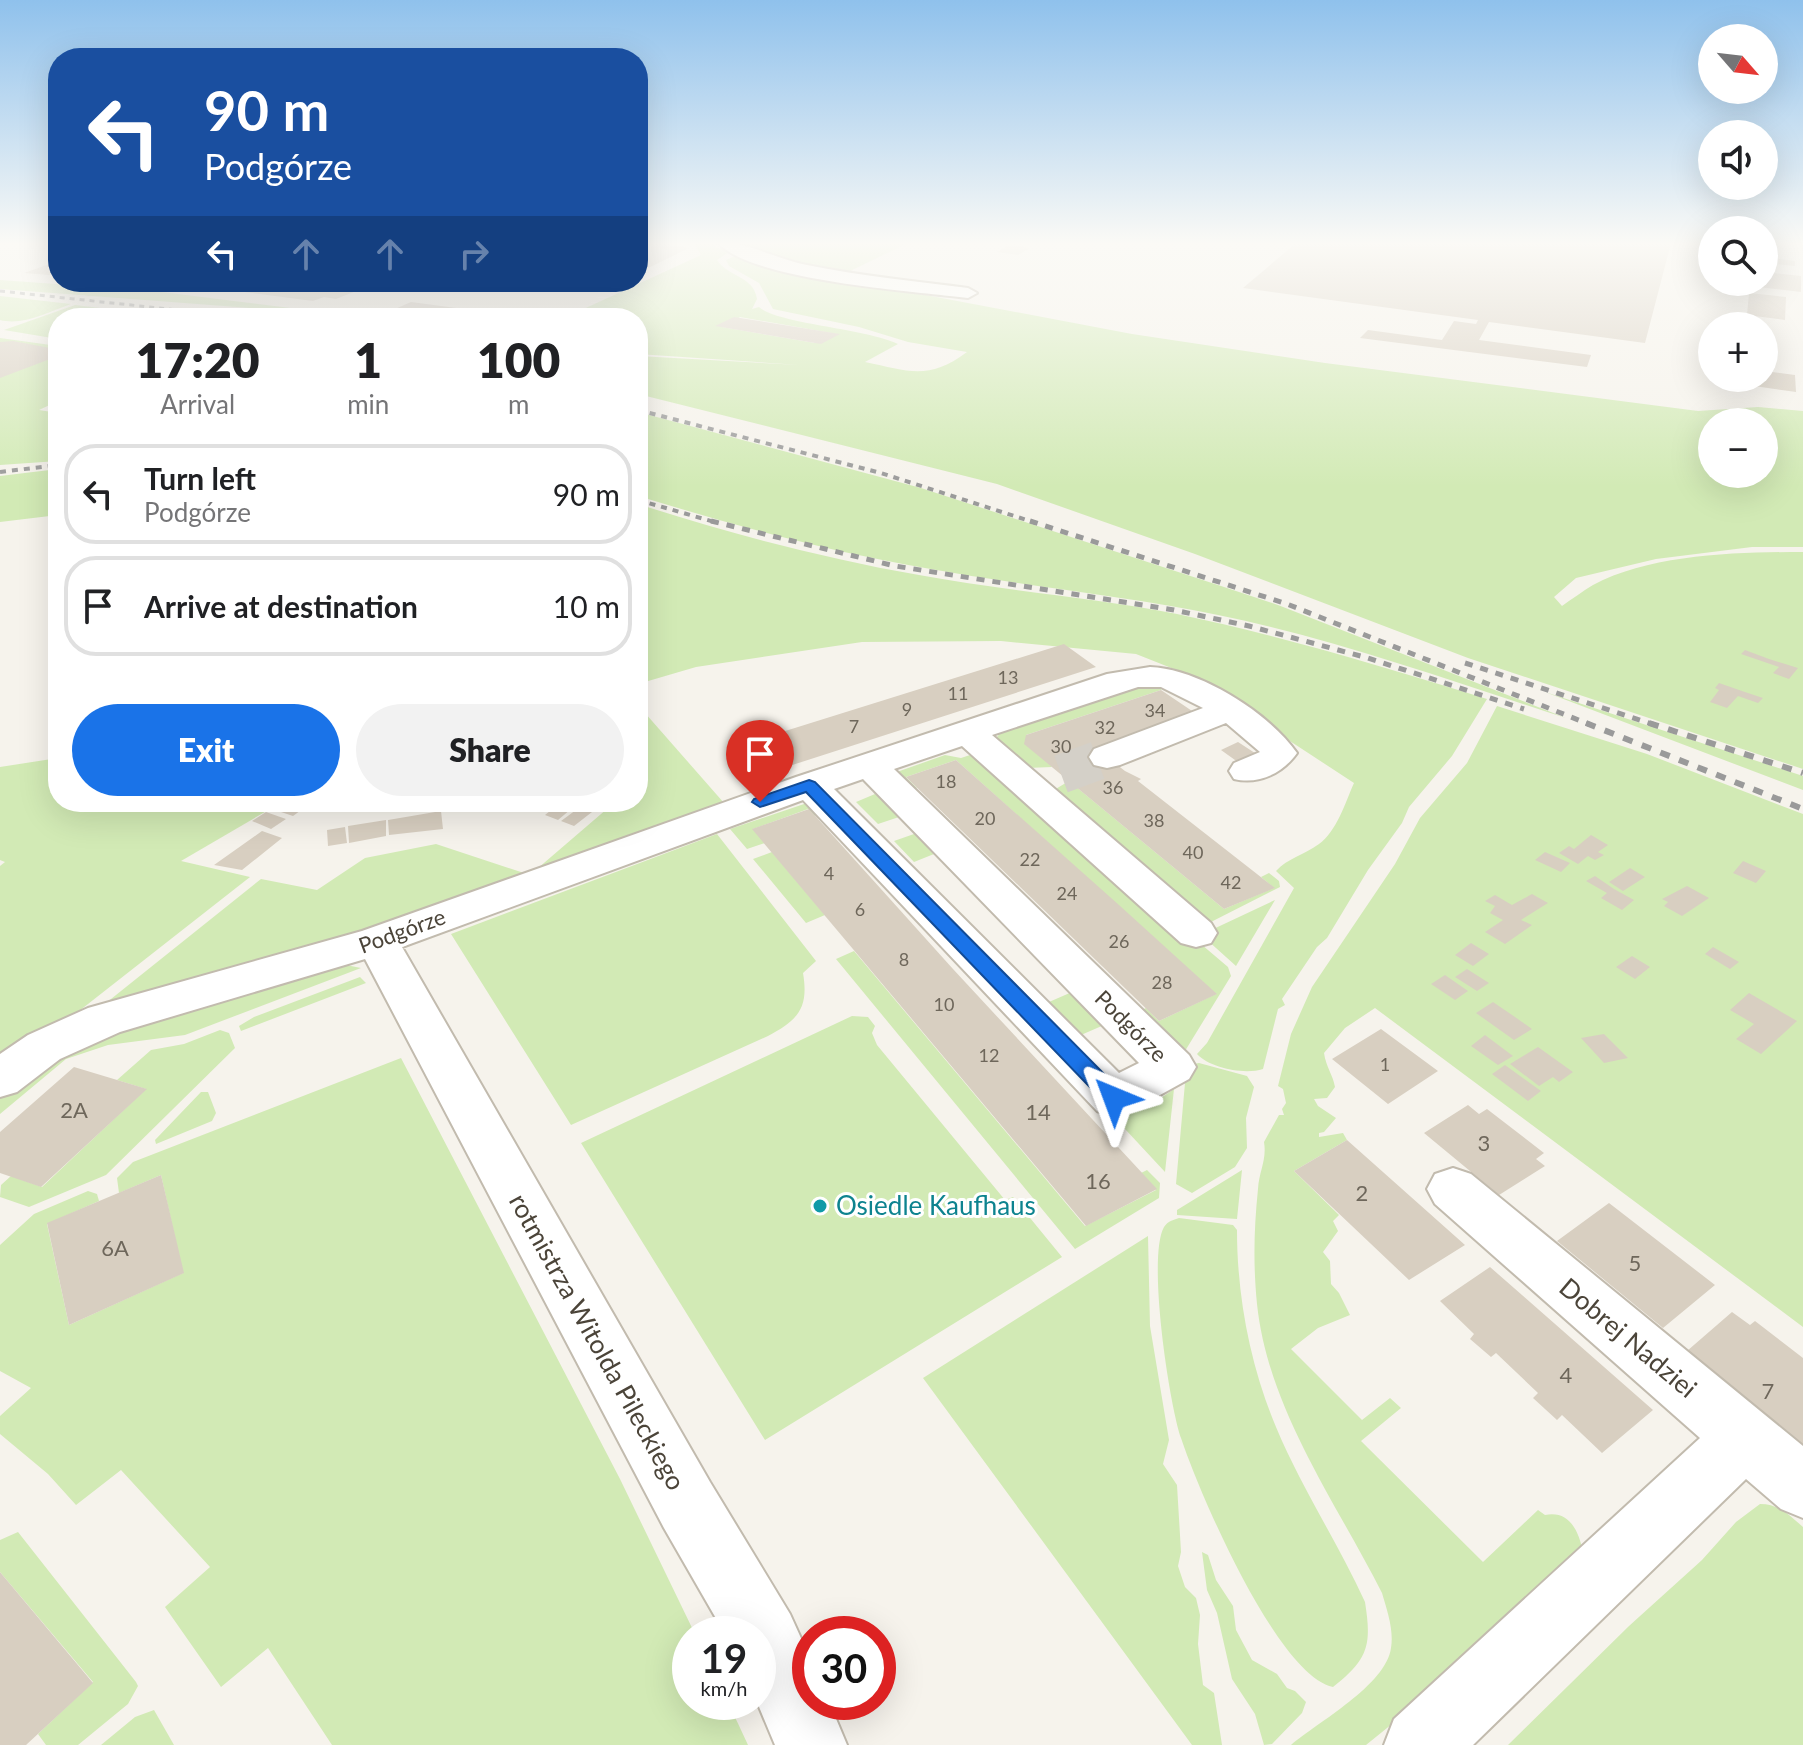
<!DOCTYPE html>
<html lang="en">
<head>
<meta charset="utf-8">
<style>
  :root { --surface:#fff; --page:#f2f2f2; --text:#202124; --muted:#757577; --line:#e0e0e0; --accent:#1a73e8 }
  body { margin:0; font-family:Lato,sans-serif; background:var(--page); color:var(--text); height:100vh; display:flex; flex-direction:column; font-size:30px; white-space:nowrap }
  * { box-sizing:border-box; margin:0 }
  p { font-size:26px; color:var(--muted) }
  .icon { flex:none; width:44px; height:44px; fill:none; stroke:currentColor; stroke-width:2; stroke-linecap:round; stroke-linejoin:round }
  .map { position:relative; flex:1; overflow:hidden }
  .details { position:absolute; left:48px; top:308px; width:600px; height:504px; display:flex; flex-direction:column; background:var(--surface); border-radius:32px; box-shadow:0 8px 32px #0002 }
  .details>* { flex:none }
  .banner { position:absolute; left:48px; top:48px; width:600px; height:244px; border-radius:32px; box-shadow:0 8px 32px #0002; background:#1a4fa0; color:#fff; overflow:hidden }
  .needle { width:52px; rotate:118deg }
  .buttons { position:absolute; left:1698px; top:24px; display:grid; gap:16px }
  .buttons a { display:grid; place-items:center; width:80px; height:80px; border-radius:50%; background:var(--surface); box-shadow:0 8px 32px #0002; font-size:40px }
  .speed { position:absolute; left:672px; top:1616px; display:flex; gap:16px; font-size:40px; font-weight:700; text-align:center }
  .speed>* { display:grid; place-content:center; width:104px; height:104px; border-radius:50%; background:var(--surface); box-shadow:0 8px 32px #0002; line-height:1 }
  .speed small { font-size:20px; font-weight:400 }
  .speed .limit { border:12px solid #d22; background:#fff; color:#111 }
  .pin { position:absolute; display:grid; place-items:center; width:68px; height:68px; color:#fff; margin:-82px -34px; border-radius:50% 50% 50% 0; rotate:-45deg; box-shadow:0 0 8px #0007 }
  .pin .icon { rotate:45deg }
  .me { position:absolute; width:88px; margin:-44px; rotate:316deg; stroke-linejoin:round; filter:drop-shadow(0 0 6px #0008) }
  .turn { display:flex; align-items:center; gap:28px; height:168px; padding:0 24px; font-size:36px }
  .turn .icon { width:104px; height:104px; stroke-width:2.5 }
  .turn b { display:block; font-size:56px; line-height:68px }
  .lanes { display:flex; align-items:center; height:76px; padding:0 24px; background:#0003; justify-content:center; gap:40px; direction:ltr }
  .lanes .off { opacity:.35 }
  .eta { display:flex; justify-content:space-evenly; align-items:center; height:136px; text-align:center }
  .eta b { font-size:48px; font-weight:800; line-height:56px }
  .cta { display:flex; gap:16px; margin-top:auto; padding:16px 24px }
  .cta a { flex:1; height:92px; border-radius:48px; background:var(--accent); color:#fff; font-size:32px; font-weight:800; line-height:92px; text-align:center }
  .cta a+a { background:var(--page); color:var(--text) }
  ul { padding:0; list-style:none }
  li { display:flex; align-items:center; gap:24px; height:100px; margin:0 16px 12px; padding:0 8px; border:4px solid var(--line); border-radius:32px }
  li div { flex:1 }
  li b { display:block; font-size:30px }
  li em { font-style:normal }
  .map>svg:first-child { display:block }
  .green { fill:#d2eab5; fill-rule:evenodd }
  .building { fill:#d8cfc1 }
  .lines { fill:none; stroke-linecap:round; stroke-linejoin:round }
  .street-tunnel { stroke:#d4d0c8; stroke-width:39; stroke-dasharray:39 19; stroke-linecap:butt }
  .street-casing { stroke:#c2bbae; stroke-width:4 }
  .street { fill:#fff; fill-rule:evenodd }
  .rail-far3 { stroke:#9a9a9a; stroke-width:3; stroke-dasharray:5 5; stroke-linecap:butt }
  .rail-far2 { stroke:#9a9a9a; stroke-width:4; stroke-dasharray:6 6; stroke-linecap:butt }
  .rail-far1 { stroke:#9a9a9a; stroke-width:5; stroke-dasharray:8 8; stroke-linecap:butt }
  .rail { stroke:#9a9a9a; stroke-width:6; stroke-dasharray:10 10; stroke-linecap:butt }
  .route { fill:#1a73e8; stroke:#114b97; stroke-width:2 }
  .culture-dot { fill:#0f9aa8; stroke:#fff; stroke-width:3 }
  .labels { text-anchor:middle; stroke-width:6; stroke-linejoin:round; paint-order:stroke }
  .number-label { font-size:18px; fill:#6e675b }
  .street-label { font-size:22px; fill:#4b4439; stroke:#fff }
  .near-number-label { font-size:22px; fill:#6e675b }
  .near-culture-label { font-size:26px; fill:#0d838f; stroke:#fff; text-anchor:start }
  .near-street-label { font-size:26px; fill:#4b4439; stroke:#fff }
</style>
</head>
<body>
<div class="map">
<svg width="1803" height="1745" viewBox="0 0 1803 1745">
  <rect width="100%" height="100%" fill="#f6f3ec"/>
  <path class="green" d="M694,243h20l2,4 13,5 -12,8c11,17 37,16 40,39l-5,10 7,-2c19,17 105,21 139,37l-33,18c44,9 63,19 102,-10l-59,-10 -49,-15 -86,-18 -14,-26 -30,-17 -3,-6 16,-7 94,25 296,56 193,29 373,48 60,-4 45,4v136h-51l-96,12 -80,19 -22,19 8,9c10,-7 21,-15 31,-21 59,-31 145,-33 210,-33v217l-335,-111 -273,-104 -198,-70 -359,-90v-38l162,9 -162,-11v-36h-74l137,-63zM740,317l91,16 1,1 -17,9 -93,-16zM1712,422h52v52h-52z
    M742,243h166l-62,30 -67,-13z
    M0,280l154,11 217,27h-56l-65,-10 -250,-19z
    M0,296l71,8c-23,8 -48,22 -71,16z
    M75,305l108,13h-125v21l-54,-9z
    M0,338l58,8v55l-19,9 19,3v48l-58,4z
    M638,412l283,76 297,97 60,20 288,113c-115,-37 -230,-79 -348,-103 -97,-20 -195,-29 -293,-47 -98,-17 -192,-43 -287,-72z
    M58,469v46l-58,7v-46z
    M638,504c93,30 185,54 281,71 86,16 173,22 258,39 105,22 207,53 310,85l-35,57 -43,51 -7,16 -34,47 -41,68 -10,9 -35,52 3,6 -7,4 -15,60c-19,6 -53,-1 -66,-15l10,-11 87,-155 -18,-17c12,-13 28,-16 43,-27 18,-13 26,-41 35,-61l-165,-108 -53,-21 -135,-13 -139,1 -166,25 -58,17z
    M1161,685v5l-135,45 26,32 -25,1 -31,-30 8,-9 124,-43z
    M1545,692l258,84v14z
    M638,705l86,98 -350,130 -283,82 170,-136 56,11 48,-32 71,-14 94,31 78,-67 -17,-6h47z
    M1497,706l150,48 156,60v513l-428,-319 -30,20 -21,25c2,14 9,22 11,34l-8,11 -13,1 4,7 18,12 -12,14 -5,1v4l24,-4 4,7 -53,31 45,44 -6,6 5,10 -15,21 7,9 1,23 8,9 11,22 -32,13 -27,21 71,71 28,-22 11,10 -40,33 122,121 55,-52 7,5c25,-5 34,17 38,37l-128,121 -89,72h-75c27,-23 95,-60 100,-97 3,-18 -4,-38 -9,-55 -46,-91 -114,-184 -125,-289 -4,-40 -3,-76 1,-115 1,-18 9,-29 6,-47l15,-27h5l-2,-6 4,-6 -3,-14 -5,-3 13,-52 21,-47 83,-123 25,-46 47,-55z
    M976,753l252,214 3,9 -46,75 -55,-35 16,-8 13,13 57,-27 -260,-234 -50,17 11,11 -7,3 -16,-18 51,-18 16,3z
    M58,758v44h224l-101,59 69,16 -250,196v-207l5,-4 -5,-2v-93z
    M1069,781l155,128 50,-21 -13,-11 8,-4 10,8 1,6 -73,37 -153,-134z
    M875,794l24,23 -21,7 -22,-22z
    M807,803l11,11 -4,2 -6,-7 -55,20 12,14 -18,6 -17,-20z
    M717,834l99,127 -13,12c6,35 -5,47 -35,63l-197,89 -120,-191z
    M914,834l20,20 -20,8 -20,-21z
    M772,852l53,63 -19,8 -53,-64z
    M1275,900l-39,66 -30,-27 1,-7z
    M854,951l231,275 71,-36 -15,-17 6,-3 13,13 -1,15 -84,51 -239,-290z
    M346,965l15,3 -176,67 -77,10 -42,14 -66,55v-22l65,-46z
    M360,977l6,6 -125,48 -2,-5 15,-9z
    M1072,992l32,33 -23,10 -32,-33z
    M852,1016l16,1 7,9 -3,7 5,12 128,155 8,-3 49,60 -297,183 -184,-297z
    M220,1030l9,3 6,15 -129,127 -77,32 -29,-10 1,-12 10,-9 31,11 104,-98 -29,-9 34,-30 33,-6z
    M401,1058l219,421 75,155h-5v68h38l20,43h-416l-64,-97 -47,39 -56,-80 45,-40 -89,-97 -45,35 -28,-31 -48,-40v-18l31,-28 -31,-17v-126l34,-31 54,-23 9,3 2,7 -52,23 22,101 114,-52 -22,-98 -42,18 -2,-15 16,-16z
    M1199,1063l48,13 7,11 -8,31 1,30 -12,19 -43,26 -16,-9 9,-101 -2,-5 11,-14z
    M1174,1089l-9,83 -53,-57 31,-21 12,8z
    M201,1092h7l8,21 -4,8 -56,23 -1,-4z
    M1242,1170l-5,49 -60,-4v-5z
    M1179,1218l54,7 4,5c0,66 13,135 39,197 25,60 62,116 89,175 7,44 3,57 -32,85 -56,-12 -134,-195 -152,-249 -12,-36 -34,-181 -17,-211 4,-6 9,-7 15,-9z
    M1148,1236l2,90 19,114 -6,24 14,21 4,67 -3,14 7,21 11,11 4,17 -2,29 5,41 11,8 8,52h-30l-269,-367z
    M1760,1504c19,0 29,11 43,23v218h-295l121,-119 73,-66 34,-38z
    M18,1532l118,150 2,4 -10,18 -50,41h-32l-8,-11 55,-52 -93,-110v-32z
    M1202,1552l6,3 8,25 17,26 3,24 16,30 25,14 10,14 8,3 11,11 -4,11 -30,31 -8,1 -9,-31 -23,-35 -15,-66 -10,-23z
    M154,1710l20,35h-73l34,-28z"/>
  <path class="building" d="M638,243h20l31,5 -51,25z
    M1296,243h375l-26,100 -156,-21 -10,18 112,15 -4,12 -227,-29 8,-8 74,10 12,-19 22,3 2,-4 -235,-32z
    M1009,245l21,3 -12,7 -21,-3z
    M1764,257l31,4v5l-31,-3z
    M58,261v11l-9,3 -25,-2z
    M1764,272l37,4v16l-52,-6 1,-4h14z
    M112,282h59l1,1 -27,8 -15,-1 9,-4z
    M222,282h157l-43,17 -12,-2 -11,4 -106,-14z
    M1749,293l37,4 -1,23 -38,-5z
    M411,302l90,12 -9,4h-69l-37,-5z
    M734,317l31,5 75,12 -19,10 -106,-18z
    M0,342l13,-1 37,7 4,2 -4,2 8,1v3l-58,22z
    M1764,371l31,4 1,17 -56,-8v-6h24z
    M1064,644l32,23 -313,101 -27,-28z
    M1745,650l24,9 29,9 -9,11 -16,-6 6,-6 -38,-13z
    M1719,683l23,8 21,7 -5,5 -20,-7 -11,12 -17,-6 9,-12 -4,-2z
    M1161,690l37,25 -100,35 27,21 16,8 -3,2 137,107 -51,21 -200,-165 2,-9z
    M1238,742l23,15 -19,8 -21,-15z
    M956,760l163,145 98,89 -58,27 -253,-244z
    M283,802h5l16,6 -11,8 -21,-7z
    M561,802l16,2 -19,16 -13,-5z
    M580,807l12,5 -18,14 -13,-5z
    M809,809l144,160 204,220 -71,37 -334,-397z
    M441,811l2,18 -54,6 -1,-15z
    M266,812l20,7 -15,10 -19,-8z
    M386,820v16l-37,7 -1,-17z
    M345,827l2,16 -19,3 -1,-16z
    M262,831l20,7 -40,32 -28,-5z
    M1591,835l17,10 -10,7 6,3 -9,5 -7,-4 -10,8 -19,-11 10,-7 5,3z
    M1545,852l25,11 -9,9 -26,-12z
    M1743,861l23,10 -10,12 -23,-10z
    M1630,868l15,9 -22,14 -14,-9z
    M1595,876l19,13 20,11 -12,10 -21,-12 6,-5 -21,-12z
    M1687,886l22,12 -27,18 -18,-10 4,-4 -6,-3z
    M1532,894l16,9 -27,17 11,5 -27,19 -20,-12 18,-12 -13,-7 5,-7 -10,-5 10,-6 17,10z
    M1471,943l18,11 -16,12 -18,-11z
    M1713,947l26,15 -9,7 -25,-15z
    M1632,956l18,11 -15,12 -19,-12z
    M1467,969l22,14 -12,8 -22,-14z
    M1445,975l23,16 -13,9 -24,-16z
    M1749,993l48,28 -36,33 -25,-15 18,-15 -24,-14z
    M1493,1002l22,15 17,12 -18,11 -38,-27z
    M1381,1029l57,42 -50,33 -56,-45z
    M1604,1034l24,24 -24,5 -23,-25z
    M1485,1035l28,21 -15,9 -27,-19z
    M1538,1047l35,25 -14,10 -6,-5 -14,9 -29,-22z
    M1505,1065l36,26 -13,10 -36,-27z
    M74,1067l73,22 -106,98 -41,-14v-41z
    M1468,1105l11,9 8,-5 57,44 -8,6 9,7 -46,29 -75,-62z
    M1347,1140l118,105 -56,35 -115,-109z
    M161,1175l23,98 -115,52 -22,-102z
    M1609,1203l106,82 -52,43 -106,-87z
    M1490,1267l163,143 -51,43 -40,-38 -5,5 -24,-22 5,-5 -42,-40 -5,4 -21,-18 4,-5 -34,-33z
    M1732,1312l18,13 5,-4 48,37v91l-116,-98z
    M0,1572l93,111 -67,62h-26z"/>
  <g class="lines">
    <path class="street-tunnel" d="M1061,774l46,-17"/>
    <defs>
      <path id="street" d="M718,243c29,-2 60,17 89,22 53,11 107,16 161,23l9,5 -9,5c-54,-7 -215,-17 -250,-55z
        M1150,667c50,2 119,46 147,86 -14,20 -38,32 -63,26l-5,-8 5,-8 26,-11 -34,-29 -106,42 -13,3 -13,-3 -5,-8 5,-8 109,-41 -42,-21h-23l-146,48 219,188 6,10 -6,10 -15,4 -15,-4 -219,-197 -68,23 295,286 7,12 -7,12 -58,32 -17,6 -17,-6 -294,-311 -401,147 308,535 80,132 20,44v44h19l18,43h-72l-18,-43 1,-68h-33l-61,-106 -299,-569 -245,73 -60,27 -43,33 -17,5v-43l28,-19 60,-27 274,-77 434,-154 311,-103zM863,779l276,284 -20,10 -285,-284z
        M1453,1168l18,6 332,272v72l-22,-9 -35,-30 -273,266h-89l10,-26 306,-281 -265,-234 -8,-15 8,-15z"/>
    </defs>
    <use href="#street" class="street-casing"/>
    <use href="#street" class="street"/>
    <path class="rail-far3" d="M0,291l252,27"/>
    <path class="rail-far2" d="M638,410l243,63 155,50
      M0,472l58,-7
      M638,500l80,23"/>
    <path class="rail-far1" d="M711,521l184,45 279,44 75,16 119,32 156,51
      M1030,521l257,83 304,121
      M1465,663l190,62"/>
    <path class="rail" d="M1586,723l217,86
      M1649,723l154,50"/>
  </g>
  <linearGradient id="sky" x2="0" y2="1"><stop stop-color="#8fc1ec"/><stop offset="0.5" stop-color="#fbfaf6"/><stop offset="1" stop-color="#fbfaf6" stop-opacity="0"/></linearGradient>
  <rect width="1803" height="487" fill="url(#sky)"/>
  <path class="route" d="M809,780l6,2 307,310 3,6 -3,6 -8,3 -8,-3 -300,-312 -46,15 -8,-5 2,-3z"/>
  <circle class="culture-dot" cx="820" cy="1206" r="8"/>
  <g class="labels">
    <g class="number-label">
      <text x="1008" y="684">13</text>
      <text x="958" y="700">11</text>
      <text x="907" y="716">9</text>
      <text x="1155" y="717">34</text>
      <text x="854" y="733">7</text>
      <text x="1105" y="734">32</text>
      <text x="1061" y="753">30</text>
      <text x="946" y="788">18</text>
      <text x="1113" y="794">36</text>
      <text x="985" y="825">20</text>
      <text x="1154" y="827">38</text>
      <text x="1193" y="859">40</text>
      <text x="1030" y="866">22</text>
      <text x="829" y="880">4</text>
      <text x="1231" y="889">42</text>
      <text x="1067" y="900">24</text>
      <text x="860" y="916">6</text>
      <text x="1119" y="948">26</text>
      <text x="904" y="966">8</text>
      <text x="1162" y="989">28</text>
      <text x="944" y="1011">10</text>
      <text x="989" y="1062">12</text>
      <text x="1385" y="1071">1</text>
    </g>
    <g class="street-label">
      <text transform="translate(402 931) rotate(-20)" y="8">Podgórze</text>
      <text transform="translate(1131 1026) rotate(45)" y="8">Podgórze</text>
    </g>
    <g class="near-number-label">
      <text x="74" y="1118">2A</text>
      <text x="1038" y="1120">14</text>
      <text x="1484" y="1151">3</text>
      <text x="1098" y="1189">16</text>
      <text x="1362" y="1201">2</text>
      <text x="115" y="1256">6A</text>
      <text x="1635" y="1271">5</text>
      <text x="1566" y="1383">4</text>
      <text x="1768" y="1399">7</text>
    </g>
    <g class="near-culture-label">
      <text x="836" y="1215">Osiedle Kaufhaus</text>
    </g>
    <g class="near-street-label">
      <text transform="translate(1628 1338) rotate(40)" y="9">Dobrej Nadziei</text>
      <text transform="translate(597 1342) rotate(61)" y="9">rotmistrza Witolda Pileckiego</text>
    </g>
  </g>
</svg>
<div class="buttons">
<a><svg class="needle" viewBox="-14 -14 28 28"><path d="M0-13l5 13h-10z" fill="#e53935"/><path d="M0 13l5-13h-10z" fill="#757577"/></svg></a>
<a><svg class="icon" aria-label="sound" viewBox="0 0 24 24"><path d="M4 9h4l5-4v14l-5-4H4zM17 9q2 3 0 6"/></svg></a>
<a><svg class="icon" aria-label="search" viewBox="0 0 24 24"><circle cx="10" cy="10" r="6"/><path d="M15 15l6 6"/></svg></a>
<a>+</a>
<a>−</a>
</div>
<div class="speed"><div>19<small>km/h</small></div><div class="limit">30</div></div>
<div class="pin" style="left:760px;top:802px;background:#d93025"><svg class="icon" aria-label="arrive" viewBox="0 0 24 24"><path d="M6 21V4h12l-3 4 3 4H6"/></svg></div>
<svg class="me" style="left:1114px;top:1098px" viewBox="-20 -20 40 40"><path d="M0-17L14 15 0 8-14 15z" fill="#1a73e8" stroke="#fff" stroke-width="4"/></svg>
<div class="banner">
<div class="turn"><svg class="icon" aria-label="left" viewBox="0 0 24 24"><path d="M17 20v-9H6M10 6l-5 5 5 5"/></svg><div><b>90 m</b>Podgórze</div></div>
<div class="lanes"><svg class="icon" aria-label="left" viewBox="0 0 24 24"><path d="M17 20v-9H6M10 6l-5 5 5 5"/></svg><svg class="icon off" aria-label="ahead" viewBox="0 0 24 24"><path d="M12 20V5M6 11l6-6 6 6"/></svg><svg class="icon off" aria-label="ahead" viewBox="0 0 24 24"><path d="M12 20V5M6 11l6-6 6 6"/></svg><svg class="icon off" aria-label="right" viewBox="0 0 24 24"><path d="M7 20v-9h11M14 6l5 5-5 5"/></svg></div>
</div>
<section class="details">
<div class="eta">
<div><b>17:20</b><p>Arrival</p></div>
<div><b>1</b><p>min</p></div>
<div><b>100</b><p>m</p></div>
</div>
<ul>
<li><svg class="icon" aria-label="left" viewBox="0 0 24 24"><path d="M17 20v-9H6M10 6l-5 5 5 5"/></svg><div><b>Turn left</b><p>Podgórze</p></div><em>90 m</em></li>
<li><svg class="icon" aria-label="arrive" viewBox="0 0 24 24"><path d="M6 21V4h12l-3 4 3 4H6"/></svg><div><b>Arrive at destination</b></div><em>10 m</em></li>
</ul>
<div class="cta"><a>Exit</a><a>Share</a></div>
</section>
</div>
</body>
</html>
